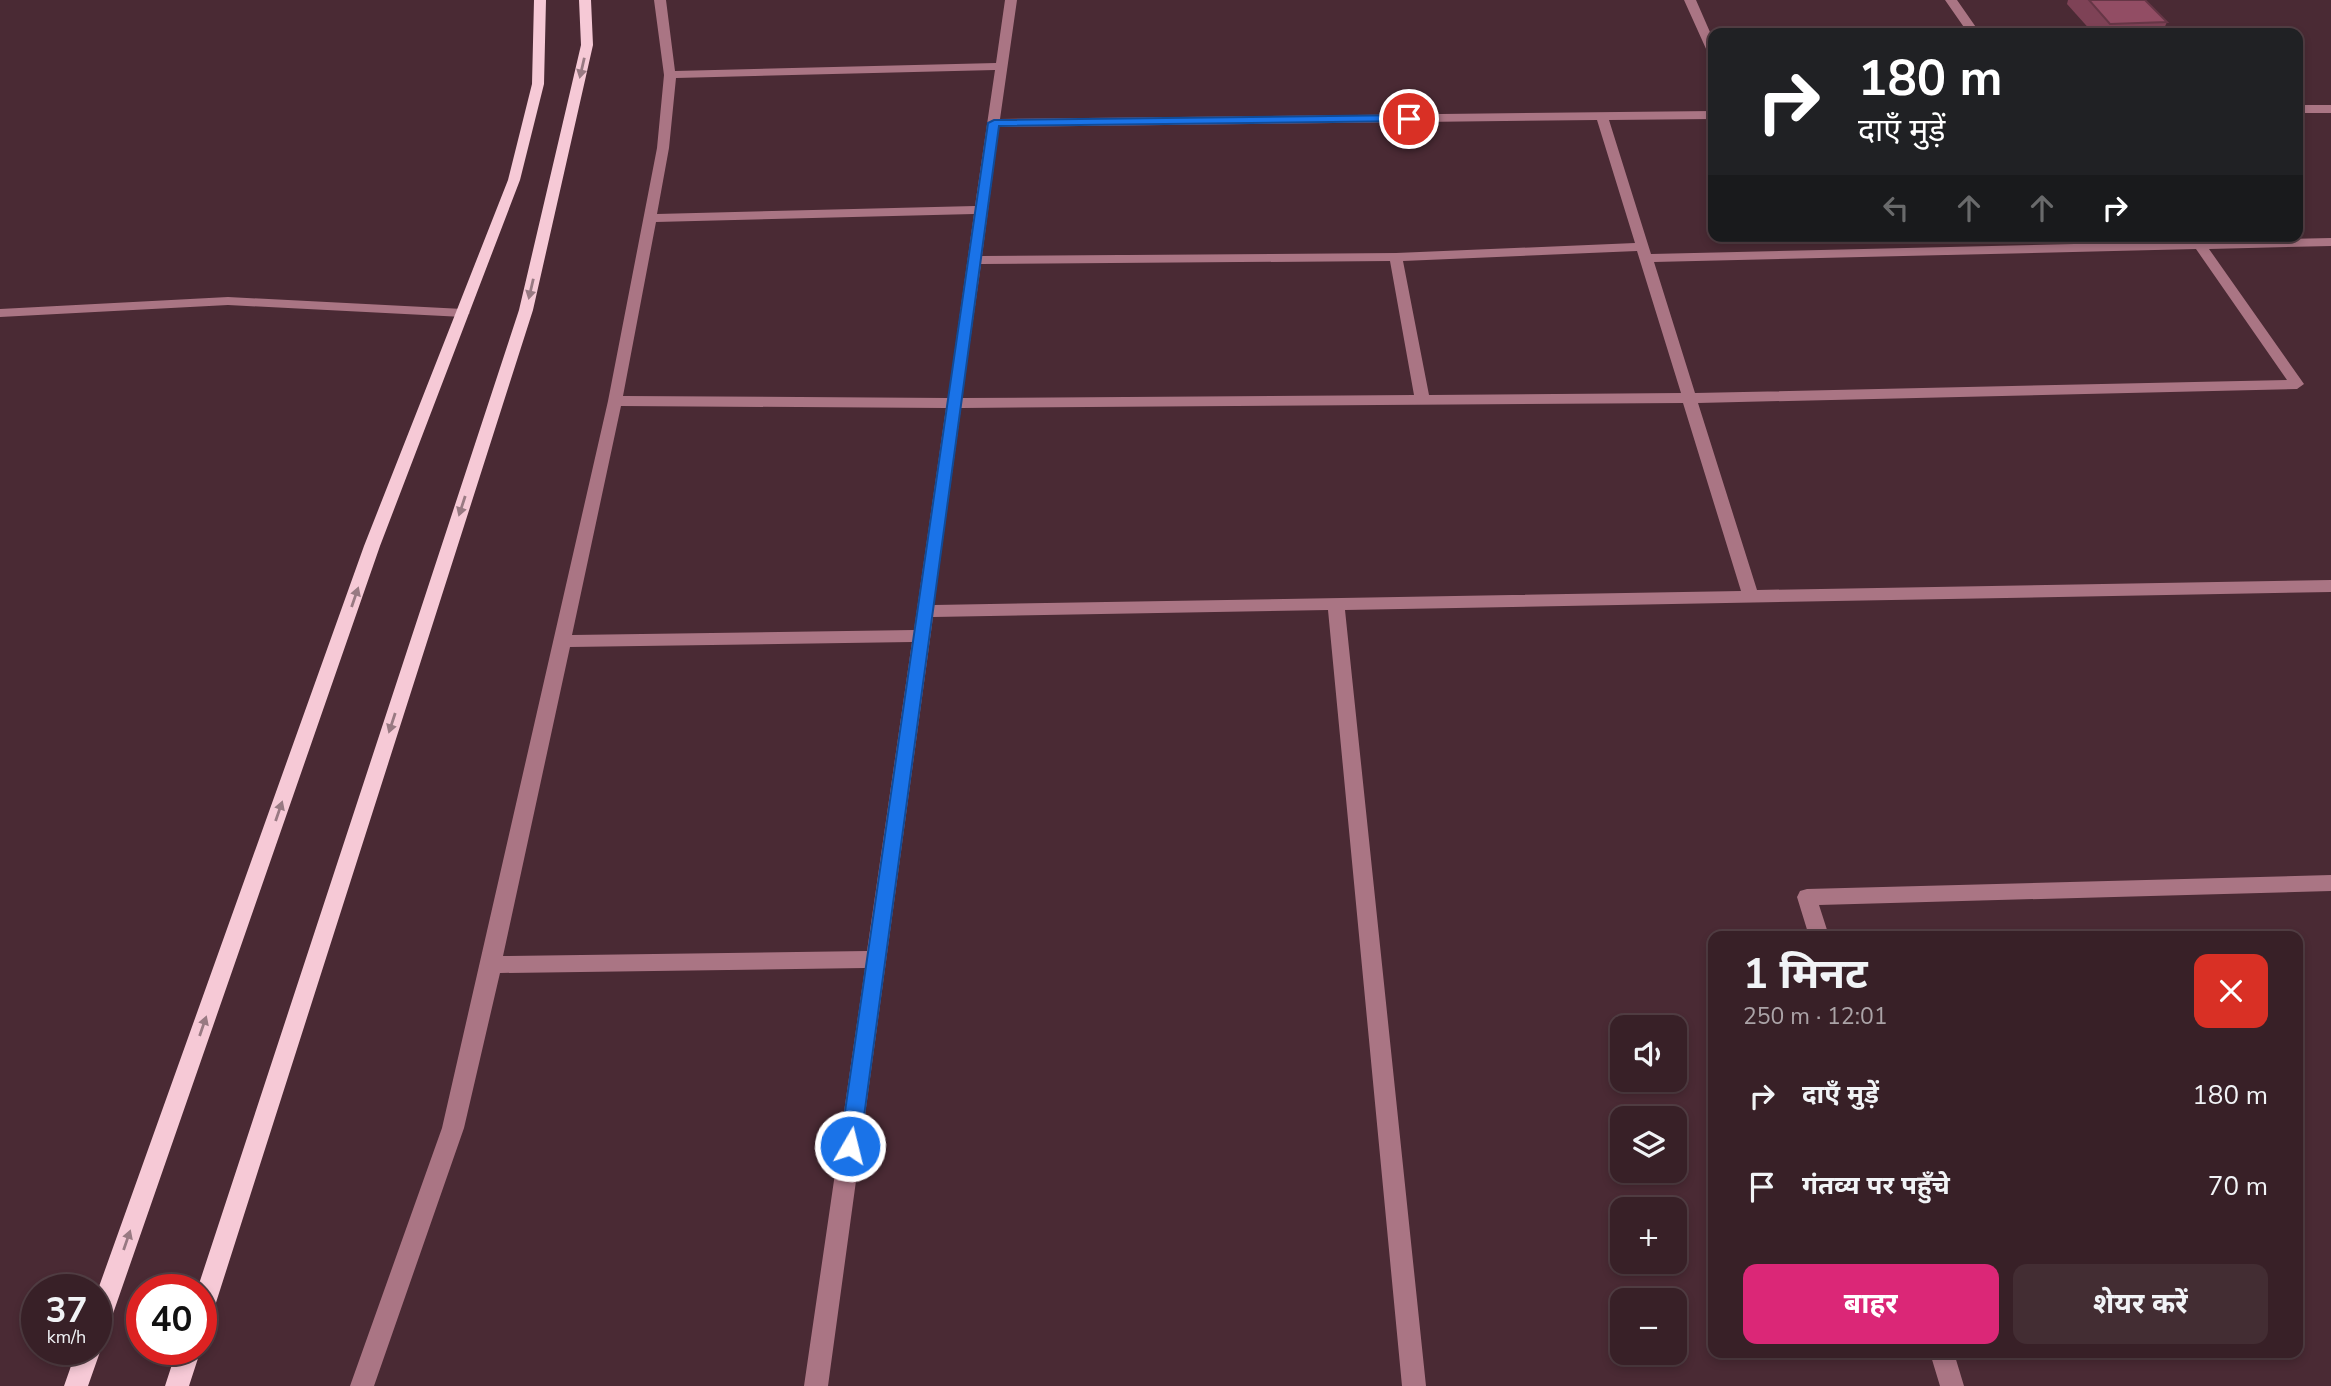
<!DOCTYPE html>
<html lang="hi">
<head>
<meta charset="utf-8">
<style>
  :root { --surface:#382027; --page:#432d33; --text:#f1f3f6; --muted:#aba3a7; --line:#523e44; --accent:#db2777 }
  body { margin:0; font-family:"Nunito Sans","Noto Sans Devanagari",sans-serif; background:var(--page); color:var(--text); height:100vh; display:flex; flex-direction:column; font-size:26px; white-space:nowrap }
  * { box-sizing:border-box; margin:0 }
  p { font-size:23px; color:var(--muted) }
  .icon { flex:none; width:38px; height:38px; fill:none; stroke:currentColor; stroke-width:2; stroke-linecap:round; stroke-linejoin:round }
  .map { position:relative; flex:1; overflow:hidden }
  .drawer { position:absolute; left:1708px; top:931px; width:595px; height:427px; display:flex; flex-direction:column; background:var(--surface); border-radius:14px; box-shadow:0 4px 10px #0003,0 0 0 2px var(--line) }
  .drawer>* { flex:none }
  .banner { position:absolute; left:1708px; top:28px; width:595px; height:214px; border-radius:14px; box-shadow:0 4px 10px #0003,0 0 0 2px var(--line); background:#202124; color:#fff; overflow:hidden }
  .tools { position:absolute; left:1610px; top:1015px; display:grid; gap:14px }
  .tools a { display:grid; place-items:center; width:77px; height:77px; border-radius:14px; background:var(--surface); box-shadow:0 4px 10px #0003,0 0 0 2px var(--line); font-size:35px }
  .speed { position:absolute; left:21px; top:1274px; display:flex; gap:14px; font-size:35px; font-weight:700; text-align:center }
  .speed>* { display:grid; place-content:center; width:91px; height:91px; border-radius:50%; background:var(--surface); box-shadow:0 4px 10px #0003,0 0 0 2px var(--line); line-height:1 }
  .speed small { font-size:18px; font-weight:400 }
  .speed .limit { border:10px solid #d22; background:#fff; color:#111 }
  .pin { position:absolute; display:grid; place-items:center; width:60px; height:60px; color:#fff; margin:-30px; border:4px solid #fff; border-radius:50%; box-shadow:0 2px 7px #0007 }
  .me { position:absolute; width:77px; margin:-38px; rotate:8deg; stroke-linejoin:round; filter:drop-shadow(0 0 5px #0008) }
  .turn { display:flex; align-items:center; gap:24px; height:147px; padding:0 35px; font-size:32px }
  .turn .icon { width:91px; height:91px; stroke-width:2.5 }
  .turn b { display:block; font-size:49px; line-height:60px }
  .lanes { display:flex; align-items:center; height:66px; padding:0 35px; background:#0003; justify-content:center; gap:35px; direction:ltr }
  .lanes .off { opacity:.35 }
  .round { display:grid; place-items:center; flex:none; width:74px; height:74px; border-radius:14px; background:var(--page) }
  .summary { display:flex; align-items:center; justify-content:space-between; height:119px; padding:0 35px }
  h1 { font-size:42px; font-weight:700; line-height:52px }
  .cta { display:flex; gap:14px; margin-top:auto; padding:14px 35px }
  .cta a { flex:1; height:80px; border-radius:14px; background:var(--accent); color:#fff; font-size:28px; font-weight:700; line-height:80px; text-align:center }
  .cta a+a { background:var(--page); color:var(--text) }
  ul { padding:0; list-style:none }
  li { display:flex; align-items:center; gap:21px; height:91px; padding:0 35px }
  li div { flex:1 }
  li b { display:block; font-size:26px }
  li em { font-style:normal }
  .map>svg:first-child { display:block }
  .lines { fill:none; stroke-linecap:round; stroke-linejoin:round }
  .minor { fill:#aa7584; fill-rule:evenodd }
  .major { fill:#f6c9d6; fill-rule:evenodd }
  .wall { fill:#7e4256 }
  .building { fill:#924d64; stroke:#663646; stroke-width:2 }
  .oneway { fill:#987982 }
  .route { fill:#1a73e8; stroke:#114b97; stroke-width:2 }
</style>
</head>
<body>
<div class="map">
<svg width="2331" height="1386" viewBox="0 0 2331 1386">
  <rect width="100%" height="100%" fill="#4a2a34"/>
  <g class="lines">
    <path class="minor" d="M654,0h12l9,71 321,-8 9,-63h12l-17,119 713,-8v8l-104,1 42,134 680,-16v8l-122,3 95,135 -7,5 -599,14 59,187 574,-10v12l-986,18 81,776h-24l-74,-776 -395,7 -105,769h-24l61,-418 -365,5 -36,155 -90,258h-24l92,-258 166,-727 49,-253 7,-73zM995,70l-20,136 -318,8 12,-66 7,-70zM1597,120l38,123 -239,10 -414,3 17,-129zM974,214l-26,184 -325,-2 33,-174zM2196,249l91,131 -592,13 -41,-131zM1637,251l44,142 -252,2 -26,-134zM1390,261l24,134 -452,3 19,-134zM1683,403l58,188 -807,14 27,-197zM621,406l325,2 -32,222 -342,5zM912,642l-45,309 -364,5 67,-309z
      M1684,0h12l17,39v15l-6,-3z
      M1945,0h12l23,33h-12z
      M2298,105h33v8h-33z
      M228,297l235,12 7,4 -7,4 -235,-12 -228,12v-8z
      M2331,875v16l-512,14 10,31h-20l-12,-39 3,-6 7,-2z
      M1930,1353h24l10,33h-24z"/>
    <path class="major" d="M534,0h12l-2,84 -24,96 -140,366 -272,782 -4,8 -8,4v-45l268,-749 144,-366 24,-96z
      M579,0h12l2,45 -60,265 -320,1002 -4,8 -8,3v-33h-4l322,-980 62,-265z
      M96,1340l5,9 -13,37h-24l13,-37h19z
      M177,1349h24l-12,37h-24z"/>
  </g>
  <path class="wall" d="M2068,0h77l22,22 -5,11h-69l-26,-29z"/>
  <path class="building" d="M2089,0h56l22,22 -57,2z"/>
  <defs><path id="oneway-solid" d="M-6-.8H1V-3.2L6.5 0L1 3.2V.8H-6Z" transform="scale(1.75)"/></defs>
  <g class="oneway">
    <use href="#oneway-solid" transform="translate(582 68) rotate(103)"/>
    <use href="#oneway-solid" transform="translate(531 289) rotate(103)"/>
    <use href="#oneway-solid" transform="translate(462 506) rotate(108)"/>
    <use href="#oneway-solid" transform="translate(355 597) rotate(-71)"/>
    <use href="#oneway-solid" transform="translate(392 723) rotate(108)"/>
    <use href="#oneway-solid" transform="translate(279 811) rotate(-71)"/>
    <use href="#oneway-solid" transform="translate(203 1026) rotate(-71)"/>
    <use href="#oneway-solid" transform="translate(127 1240) rotate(-71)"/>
  </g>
  <path class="route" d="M1409,115l5,4 -1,2 -414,5 -139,1020 -3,6 -7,3 -7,-3 -3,-6 148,-1023 6,-3z"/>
</svg>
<div class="tools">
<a><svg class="icon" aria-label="sound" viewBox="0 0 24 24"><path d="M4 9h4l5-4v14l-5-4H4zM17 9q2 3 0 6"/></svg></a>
<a><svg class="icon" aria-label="layers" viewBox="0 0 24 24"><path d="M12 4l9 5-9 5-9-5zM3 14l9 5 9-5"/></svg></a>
<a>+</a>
<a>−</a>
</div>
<div class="speed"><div>37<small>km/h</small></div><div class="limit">40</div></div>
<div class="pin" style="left:1409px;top:119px;background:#d93025"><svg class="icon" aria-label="arrive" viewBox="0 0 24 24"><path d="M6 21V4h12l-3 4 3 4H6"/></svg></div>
<svg class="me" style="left:850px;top:1146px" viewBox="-20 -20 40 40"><circle r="17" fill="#1a73e8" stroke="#fff" stroke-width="3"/><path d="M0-11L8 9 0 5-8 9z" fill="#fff"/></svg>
<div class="banner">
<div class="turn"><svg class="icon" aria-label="right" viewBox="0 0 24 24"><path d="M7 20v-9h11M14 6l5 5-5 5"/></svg><div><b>180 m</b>दाएँ मुड़ें</div></div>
<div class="lanes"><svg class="icon off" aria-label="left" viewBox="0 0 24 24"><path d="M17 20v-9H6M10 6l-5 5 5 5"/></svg><svg class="icon off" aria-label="ahead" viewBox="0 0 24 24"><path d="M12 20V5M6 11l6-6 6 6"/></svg><svg class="icon off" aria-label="ahead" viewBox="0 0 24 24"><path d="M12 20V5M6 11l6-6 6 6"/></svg><svg class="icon" aria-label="right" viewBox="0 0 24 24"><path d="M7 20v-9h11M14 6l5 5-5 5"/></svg></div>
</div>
<section class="drawer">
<div class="summary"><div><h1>1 मिनट</h1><p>250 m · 12:01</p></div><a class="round" style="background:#d93025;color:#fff"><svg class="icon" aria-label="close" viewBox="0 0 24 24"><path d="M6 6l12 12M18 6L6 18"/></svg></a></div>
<ul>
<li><svg class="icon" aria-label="right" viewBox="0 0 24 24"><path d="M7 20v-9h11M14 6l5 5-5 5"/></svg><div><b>दाएँ मुड़ें</b></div><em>180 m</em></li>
<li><svg class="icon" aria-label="arrive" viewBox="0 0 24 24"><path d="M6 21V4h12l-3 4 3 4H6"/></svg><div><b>गंतव्य पर पहुँचे</b></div><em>70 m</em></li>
</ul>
<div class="cta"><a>बाहर</a><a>शेयर करें</a></div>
</section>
</div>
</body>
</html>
